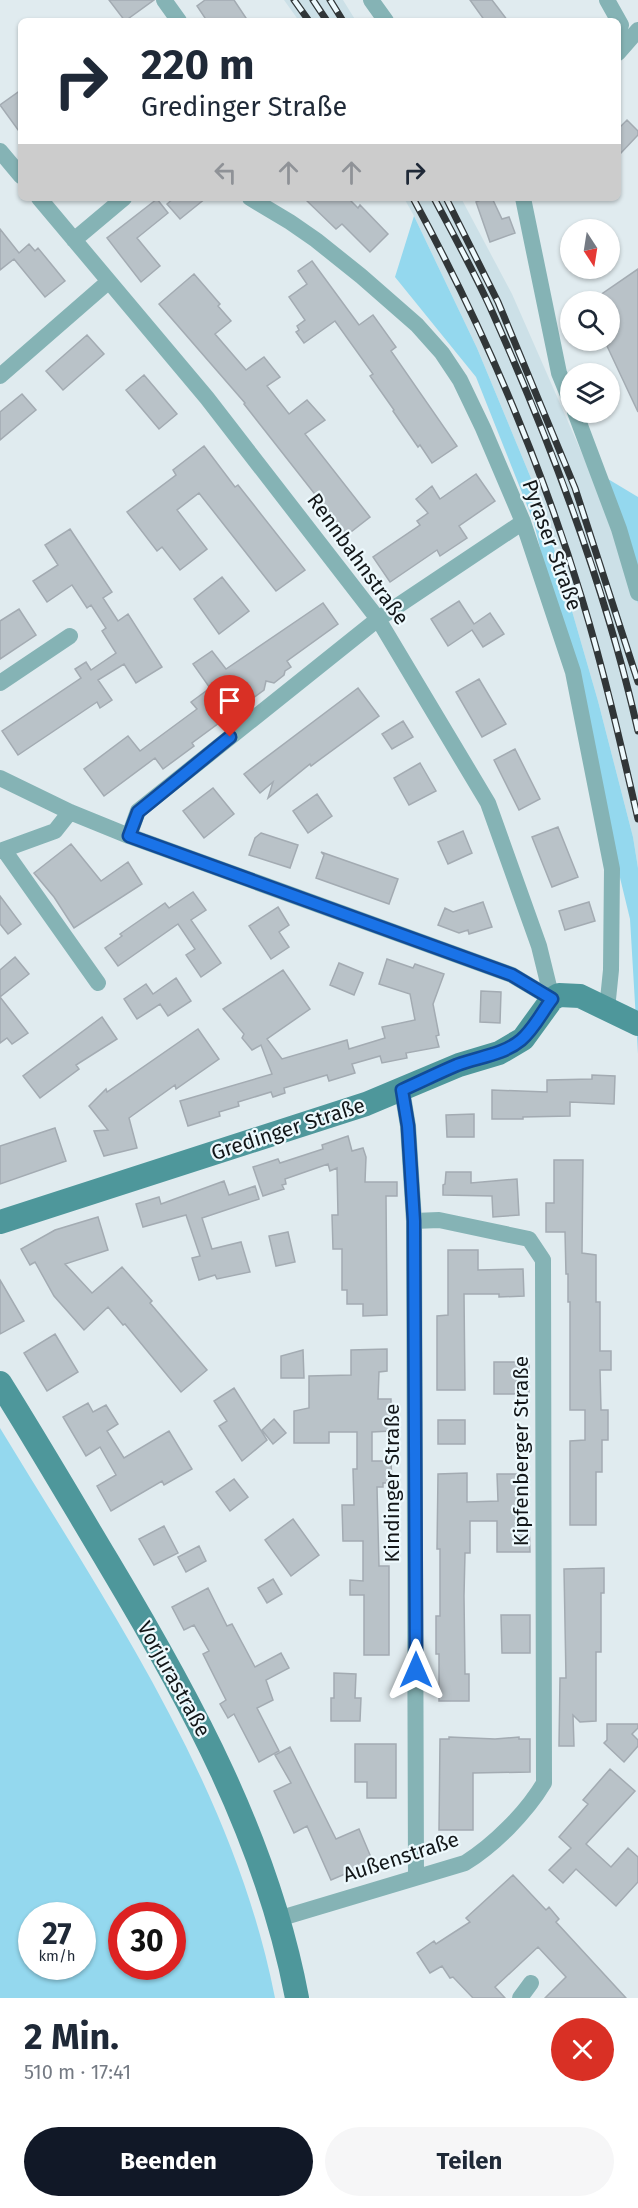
<!DOCTYPE html>
<html lang="de">
<head>
<meta charset="utf-8">
<style>
  :root { --surface:#fff; --page:#f6f6f7; --text:#1f2937; --muted:#747a83; --accent:#111827 }
  body { margin:0; font-family:"Fira Sans",sans-serif; background:var(--page); color:var(--text); height:100vh; display:flex; flex-direction:column; font-size:22px; white-space:nowrap }
  * { box-sizing:border-box; margin:0 }
  p { font-size:20px; color:var(--muted) }
  .icon { flex:none; width:33px; height:33px; fill:none; stroke:currentColor; stroke-width:2; stroke-linecap:round; stroke-linejoin:round }
  .map { position:relative; height:1998px; overflow:hidden }
  .sheet { display:flex; flex-direction:column; background:var(--surface); flex:1 }
  .sheet>* { flex:none }
  .top-card { position:absolute; left:18px; top:18px; width:603px; height:183px; border-radius:9px; box-shadow:0 2px 4px #0004; background:#fff; color:var(--text); overflow:hidden }
  .needle { width:39px; rotate:168deg }
  .fabs { position:absolute; left:560px; top:219px; display:grid; gap:12px }
  .fabs a { display:grid; place-items:center; width:60px; height:60px; border-radius:50%; background:var(--surface); box-shadow:0 2px 4px #0004; font-size:30px }
  .speed { position:absolute; left:18px; top:1902px; display:flex; gap:12px; font-size:30px; font-weight:700; text-align:center }
  .speed>* { display:grid; place-content:center; width:78px; height:78px; border-radius:50%; background:var(--surface); box-shadow:0 2px 4px #0004; line-height:1 }
  .speed small { font-size:15px; font-weight:400 }
  .speed .limit { border:9px solid #d22; background:#fff; color:#111 }
  .pin { position:absolute; display:grid; place-items:center; width:51px; height:51px; color:#fff; margin:-62px -26px; border-radius:50% 50% 50% 0; rotate:-45deg; box-shadow:0 0 6px #0007 }
  .pin .icon { rotate:45deg }
  .me { position:absolute; width:66px; margin:-33px; rotate:0deg; stroke-linejoin:round; filter:drop-shadow(0 0 4px #0008) }
  .turn { display:flex; align-items:center; gap:21px; height:126px; padding:0 24px; font-size:27px }
  .turn .icon { width:78px; height:78px; stroke-width:2.5 }
  .turn b { display:block; font-size:42px; line-height:51px }
  .lanes { display:flex; align-items:center; height:57px; padding:0 24px; background:#0003; justify-content:center; gap:30px; direction:ltr }
  .lanes .off { opacity:.35 }
  .round { display:grid; place-items:center; flex:none; width:63px; height:63px; border-radius:32px; background:var(--page) }
  .summary { display:flex; align-items:center; justify-content:space-between; height:102px; padding:0 24px }
  h1 { font-size:36px; font-weight:700; line-height:45px }
  .action { display:flex; gap:12px; margin-top:auto; padding:12px 24px }
  .action a { flex:1; height:69px; border-radius:36px; background:var(--accent); color:#fff; font-size:24px; font-weight:700; line-height:69px; text-align:center }
  .action a+a { background:var(--page); color:var(--text) }
  .map>svg:first-child { display:block }
  .built { fill:#cce0e7 }
  .green { fill:#94d8ee; fill-rule:evenodd }
  .building { fill:#b9c2c8; stroke:#a3abb2; stroke-width:1.5 }
  .lines { fill:none; stroke-linecap:round; stroke-linejoin:round }
  .minor { stroke:#85b3b5; stroke-width:16 }
  .secondary { stroke:#4e979b; stroke-width:24 }
  .rail-casing { stroke:#313638; stroke-width:7 }
  .rail { stroke:#edf9fd; stroke-width:4.5; stroke-dasharray:14; stroke-linecap:butt }
  .route-casing { stroke:#114b97; stroke-width:15 }
  .route { stroke:#1a73e8; stroke-width:10 }
  .labels { text-anchor:middle; stroke-width:4.5; stroke-linejoin:round; paint-order:stroke }
  .street-label { font-size:21px; fill:#121618; stroke:#edf9fd }
</style>
</head>
<body>
<div class="map">
<svg width="638" height="1998" viewBox="0 0 638 1998">
  <rect width="100%" height="100%" fill="#e0ebef"/>
  <path class="built" d="M284,0h59l13,21h-57z
    M404,198h57l51,96 75,171 16,11 35,128v264l-5,-31 -35,-136 -58,-201 -63,-152 -63,-132z"/>
  <path class="green" d="M414,216l63,132 63,152 58,201 35,136 5,31v186l-8,-135 -96,-396 -58,-146 -81,-100z
    M603,476l35,21v107z
    M0,1428c109,180 234,360 275,570h-275zM32,1916h50v50h-50zM122,1916h50v50h-50z"/>
  <path class="building" d="M109,0h45l-29,21z
    M205,0h29l14,21h-41l-10,-15z
    M470,0h22l16,21h-23z
    M21,90v44l-21,-29z
    M627,120l11,11v4l-20,21v-27z
    M174,198h32l-26,21 -13,-15z
    M304,198h44l10,10 2,-3 28,29 -18,18 -28,-28 -6,5z
    M485,198h7l10,21 7,-2 6,16 -25,9 -14,-40z
    M157,199l11,14 -31,25 23,28 -19,16 -34,-44z
    M0,229l19,24 10,-9 6,7 3,-3 27,33 -20,16 -31,-38 -14,11z
    M312,261l47,64 14,-10 23,32 -5,4 66,95 -25,17 -12,-18 -2,2 -25,-36 1,-1 -24,-34 3,-2 -38,-53 -31,22 -8,-11 3,-2 -2,-4 8,-6 -16,-23 18,-13 -9,-13z
    M638,269v143l-31,-66 2,-2v-42h-19z
    M194,274l26,30 -2,2 13,15 -16,13 31,36 18,-13 16,20 -13,9 22,28 18,-14 18,20 -20,14 65,83 -23,18 -103,-131 1,-1 -86,-99z
    M87,335l17,19 -41,36 -17,-19z
    M144,375l33,39 -18,15 -33,-39z
    M22,394l14,16 -36,30v-28z
    M204,446l31,41 3,-2 67,85 -29,21 -77,-98 -22,17 30,39 -27,21 -18,-23 -5,4 -30,-39 49,-37 -3,-5z
    M476,474l19,27 -36,25 8,12 -27,18 -3,-6 -47,32 -17,-25 47,-32 -3,-4 11,-8 -12,-14 16,-13 8,13z
    M70,529l42,63 -9,6 15,23 10,-7 34,53 -26,16 -12,-19 -26,16 14,20 -12,8 -3,-6 -79,53 -16,-24 79,-53 -6,-9 11,-7 5,8 25,-17 -14,-22 4,-3 -15,-23 -4,3 -15,-23 -25,17 -14,-21 25,-16 -13,-20z
    M222,577l27,34 -30,23 -25,-35z
    M459,601l15,23 16,-11 14,21 -21,13 -11,-17 -24,16 -17,-27z
    M323,603l15,21 -51,37 4,6 -6,4 -1,4 -10,8 -8,-2 -2,9 -72,53 2,3 -31,23 -8,-11 -51,38 -20,-27 44,-33 12,15 57,-42 -6,-7 19,-14 -17,-24 19,-13 14,18z
    M19,609l17,26 -36,24v-38z
    M479,679l27,45 -24,13 -26,-45z
    M358,688l21,28 -68,50 -1,-2 -42,34 5,-16 -13,11 -16,-19z
    M403,721l10,16 -21,12 -10,-15z
    M515,749l25,50 -21,11 -25,-50z
    M420,763l16,28 -27,14 -15,-27z
    M213,788l21,26 -30,24 -21,-27z
    M317,794l15,22 -24,17 -15,-22z
    M558,827l20,50 -26,10 -20,-50z
    M463,831l9,22 -24,11 -10,-22z
    M261,833l37,12 -8,23 -41,-13 6,-17z
    M71,844l30,37 27,-19 14,22 -68,44 -20,-31 -20,-24z
    M321,852l77,27 -9,25 -73,-26 8,-23z
    M193,892l13,18 -15,10 30,43 -20,14 -15,-22 9,-6 -17,-25 -60,42 -13,-18 17,-12 -2,-2 45,-31 4,5z
    M0,896l21,28 -13,10 -8,-10z
    M483,902l9,25 -23,7 -1,-4 -9,3 -21,-8 7,-17 8,4z
    M589,902l6,19 -30,9 -6,-19z
    M278,907l11,18 -10,7 10,15 -18,12 -22,-33z
    M15,957l14,17 -29,23 28,36 -16,11 -5,-6 -7,5v-73z
    M387,959l26,9 2,-4 29,10 -11,30 6,31 -3,1 3,11 -33,6 1,5 -25,5 -2,-7 -28,8 3,9 -26,8 -2,-6 -43,13 1,5 -12,4 -2,-5 -33,10 1,4 -20,6 1,4 -32,10 -8,-25 92,-27 -11,-29 -9,5 -10,-12 2,-4 -21,-25 60,-39 27,39 -43,30 15,20 65,-19 2,9 36,-11 -3,-11 33,-7 -5,-26 -31,-10z
    M339,963l24,10 -9,22 -24,-10z
    M176,978l15,23 -23,15 -8,-12 -23,15 -13,-20 22,-15 7,10z
    M481,991l20,1 -1,31 -20,-1z
    M102,1017l15,22 -41,26 3,4 -39,29 -17,-22z
    M198,1029l21,30 -43,30 -1,-4 -46,33 8,30 -33,8 -10,-25 14,-1 -19,-24 17,-17 1,3z
    M592,1075l23,1 -1,28 -44,-2v14l-47,1v2h-31v-29l55,2v-12l45,-1z
    M474,1114v23h-27l-1,-22z
    M55,1128l11,33 -66,23v-38z
    M348,1136l4,15 11,-3 3,9 -1,25h32v14h-11l1,119 -24,1v-12h-16v-14h-5v-41h-9l-1,-34h6l-1,-47 -7,3 -2,-7 -43,15 1,5 -4,1 2,4 -21,7 -10,-29 25,-8 2,4 43,-14 -1,-4z
    M554,1160h29l-1,93 14,2v47h4v49h11v19h-11l1,40h7v30h-6v32h-6v53h-26v-84l15,-1v-30h-15v-108h-2v-28h-2l-1,-42h-19v-29h8z
    M446,1172h25v11l46,-4 2,36 -26,2 -1,-21 -49,-1v-10l2,-1z
    M224,1181l5,14 26,-9 4,13 -57,19 10,31 29,-7 9,30 -33,7 -2,-4 -16,5 -7,-22 8,-2 -14,-41 -43,12 -7,-23 23,-7 2,7z
    M98,1217l10,33 -43,14 27,29 30,-26 30,34 -2,2 57,67 -26,22 -56,-68 -2,1 -15,-18 -24,23 -30,-34 -19,-34 -5,3 -9,-16 34,-19z
    M288,1232l7,30 -19,4 -7,-30z
    M448,1250h30v20l45,-1 1,27 -25,1v-3h-35l1,96h-28v-74l11,-1z
    M0,1280l24,41 -24,13z
    M55,1334l23,38 -31,19 -23,-38z
    M387,1349v22l-8,1 -1,27h13v32l-19,1v29h19l1,22h-9v4h-6l2,79h10v89h-25v-60h-14v-15l13,1v-40h-20l-1,-36h12l-1,-36h4v-37h-28v11h-35v-32l15,-3v-32l42,-1v-25z
    M303,1350l1,28h-23v-22z
    M494,1362h35v32h-35z
    M234,1388l33,52 -25,21 -23,-35 8,-5 -13,-20z
    M88,1403l5,9 13,-7 12,19 -11,7 17,27 45,-27 23,38 -28,16 -2,-4 -51,30 -14,-25 19,-11 -16,-28 -14,9 -23,-39z
    M274,1419l12,14 -13,11 -11,-14z
    M438,1420h27v24h-27z
    M467,1473v29l31,-1 -1,-27h29v47l3,-1 1,32h-33v-31h-27v32h-5l-1,43 1,78h4v27h-30v-47h-3v-38h4v-67h-3l1,-75z
    M234,1479l14,18 -18,14 -14,-19z
    M293,1519l26,36 -28,21 -26,-36z
    M164,1526l14,27 -24,12 -15,-26z
    M199,1546l7,15 -20,11 -8,-15z
    M604,1568v25h-3v59h-5v69l-16,1 -7,-7 1,31h-15l1,-68h6l-2,-109z
    M273,1579l9,15 -15,9 -9,-15z
    M208,1588l19,38 5,-2 23,43 26,-14 8,15 -23,12 7,20 -16,8 22,43 -20,11 -25,-48 -6,4 -8,-14 6,-4 -23,-46 6,-3 -15,-26 -10,5 -12,-23z
    M501,1615h29v38h-28z
    M334,1673l22,1 -1,24h6l-1,23h-29v-23h3z
    M607,1724h31v4l-6,6 6,6v6l-14,16 -20,-19 3,-3z
    M449,1737l46,2 24,-2v2h11v33l-57,1v57h-34l1,-91h9z
    M355,1744h41v54h-29v-16h-12z
    M290,1747l46,92 23,-10 14,33 -42,18 -24,-54 -13,7 -20,-42 17,-8 -16,-28z
    M610,1769l25,22 -49,53 25,23 17,-19 10,9v25l-22,24 -40,-37 -13,14 -14,-13 22,-22 -12,-11 29,-33 -5,-4z
    M513,1875l33,35 3,-3 10,12 -3,3 70,76h-81l21,-21 -28,-30 -43,40 10,11h-32l-20,-21 -3,1 -8,-12 -12,7 -13,-20 17,-12 2,3 34,-22 -4,-4z"/>
  <g class="lines">
    <path class="minor" d="M164,0l15,21
      M371,0l15,21
      M607,0l14,25 -3,9
      M618,53l20,-23
      M0,151l21,25
      M39,198l168,200 171,221 110,184 51,143 13,53
      M250,198l40,24 26,18 45,36 56,49 25,28 18,27 23,48 40,94 50,150 39,197 -1,101 -4,39
      M523,198l36,175 11,27
      M74,240l50,-42
      M0,376l108,-94
      M575,412l44,117 19,64
      M0,683l70,-47
      M0,778l70,34 59,24 383,139 40,24
      M129,836l9,-25 240,-192 145,-97
      M4,850l94,133
      M0,851l55,-20 15,-19
      M402,1090l6,36 6,95 2,656
      M278,1919l187,-56c29,-18 61,-50 79,-80l-1,-523 -14,-21 -90,-19 -25,1
      M520,1998l11,-15"/>
    <path class="secondary" d="M0,1222l366,-118 93,-39 40,-12 24,-14 29,-40 7,-4 21,1 58,28
      M0,1383c37,59 72,119 108,179 82,137 159,277 189,436"/>
    <defs>
      <path id="rail" d="M294,0l15,21
        M313,0l14,21
        M330,0l13,21
        M413,198c69,127 127,262 169,401 22,72 39,146 56,220
        M434,198c19,36 39,72 56,109 61,136 115,278 148,424
        M446,198l52,104 77,186 63,194"/>
    </defs>
    <use href="#rail" class="rail-casing"/>
    <use href="#rail" class="rail"/>
  </g>
  <g class="lines">
    <defs>
      <path id="route" d="M230,737l-92,75 -9,24 383,139 40,24c-10,13 -18,30 -31,41 -18,15 -43,17 -64,25 -19,8 -37,17 -55,25l6,36 6,95 2,449"/>
    </defs>
    <use href="#route" class="route-casing"/>
    <use href="#route" class="route"/>
  </g>
  <g class="labels">
    <g class="street-label">
      <text transform="translate(552 545) rotate(70)" y="7">Pyraser Straße</text>
      <text transform="translate(358 559) rotate(54)" y="7">Rennbahnstraße</text>
      <text transform="translate(288 1129) rotate(-18)" y="7">Gredinger Straße</text>
      <text transform="translate(521 1451) rotate(-90)" y="7">Kipfenberger Straße</text>
      <text transform="translate(392 1483) rotate(-90)" y="7">Kindinger Straße</text>
      <text transform="translate(174 1679) rotate(61)" y="7">Vorjurastraße</text>
      <text transform="translate(401 1857) rotate(-18)" y="7">Außenstraße</text>
    </g>
  </g>
</svg>
<div class="fabs">
<a><svg class="needle" viewBox="-14 -14 28 28"><path d="M0-13l5 13h-10z" fill="#e53935"/><path d="M0 13l5-13h-10z" fill="#747a83"/></svg></a>
<a><svg class="icon" aria-label="search" viewBox="0 0 24 24"><circle cx="10" cy="10" r="6"/><path d="M15 15l6 6"/></svg></a>
<a><svg class="icon" aria-label="layers" viewBox="0 0 24 24"><path d="M12 4l9 5-9 5-9-5zM3 14l9 5 9-5"/></svg></a>
</div>
<div class="speed"><div>27<small>km/h</small></div><div class="limit">30</div></div>
<div class="pin" style="left:230px;top:737px;background:#d93025"><svg class="icon" aria-label="arrive" viewBox="0 0 24 24"><path d="M6 21V4h12l-3 4 3 4H6"/></svg></div>
<svg class="me" style="left:416px;top:1670px" viewBox="-20 -20 40 40"><path d="M0-17L14 15 0 8-14 15z" fill="#1a73e8" stroke="#fff" stroke-width="4"/></svg>
<div class="top-card">
<div class="turn"><svg class="icon" aria-label="right" viewBox="0 0 24 24"><path d="M7 20v-9h11M14 6l5 5-5 5"/></svg><div><b>220 m</b>Gredinger Straße</div></div>
<div class="lanes"><svg class="icon off" aria-label="left" viewBox="0 0 24 24"><path d="M17 20v-9H6M10 6l-5 5 5 5"/></svg><svg class="icon off" aria-label="ahead" viewBox="0 0 24 24"><path d="M12 20V5M6 11l6-6 6 6"/></svg><svg class="icon off" aria-label="ahead" viewBox="0 0 24 24"><path d="M12 20V5M6 11l6-6 6 6"/></svg><svg class="icon" aria-label="right" viewBox="0 0 24 24"><path d="M7 20v-9h11M14 6l5 5-5 5"/></svg></div>
</div>
</div>
<section class="sheet">
<div class="summary"><div><h1>2 Min.</h1><p>510 m · 17:41</p></div><a class="round" style="background:#d93025;color:#fff"><svg class="icon" aria-label="close" viewBox="0 0 24 24"><path d="M6 6l12 12M18 6L6 18"/></svg></a></div>
<div class="action"><a>Beenden</a><a>Teilen</a></div>
</section>
</body>
</html>
